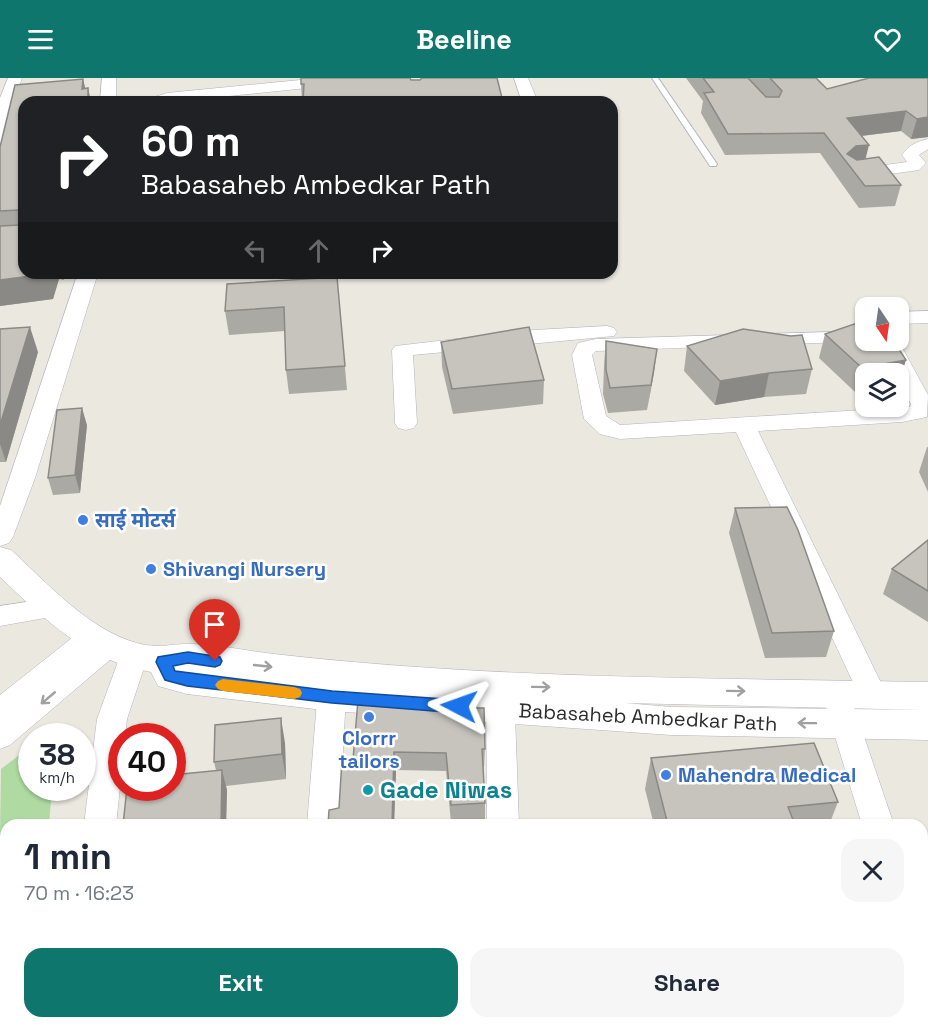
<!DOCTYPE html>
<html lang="en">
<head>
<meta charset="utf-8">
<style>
  :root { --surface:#fff; --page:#f6f6f7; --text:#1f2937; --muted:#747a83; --accent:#0f766e }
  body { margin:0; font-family:"Space Grotesk","Noto Sans Devanagari",sans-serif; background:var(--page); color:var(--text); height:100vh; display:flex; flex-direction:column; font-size:22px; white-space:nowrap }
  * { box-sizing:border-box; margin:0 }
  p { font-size:20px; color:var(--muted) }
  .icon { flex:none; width:33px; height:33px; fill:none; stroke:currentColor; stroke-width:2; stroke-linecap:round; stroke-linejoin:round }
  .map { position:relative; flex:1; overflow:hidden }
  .details { position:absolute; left:0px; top:741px; width:928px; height:210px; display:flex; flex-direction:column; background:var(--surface); border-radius:18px 18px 0 0; box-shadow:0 2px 4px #0004 }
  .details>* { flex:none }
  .hud { position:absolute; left:18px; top:18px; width:600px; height:183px; border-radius:18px; box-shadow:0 2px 4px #0004; background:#202124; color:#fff; overflow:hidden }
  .needle { width:39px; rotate:167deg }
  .fabs { position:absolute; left:855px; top:219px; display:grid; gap:12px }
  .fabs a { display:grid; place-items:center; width:54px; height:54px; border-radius:12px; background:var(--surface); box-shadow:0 2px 4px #0004; font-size:30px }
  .speed { position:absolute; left:18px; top:645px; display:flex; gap:12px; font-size:30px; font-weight:700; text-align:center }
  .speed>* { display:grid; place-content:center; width:78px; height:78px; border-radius:50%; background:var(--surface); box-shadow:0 2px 4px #0004; line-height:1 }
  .speed small { font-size:15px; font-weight:400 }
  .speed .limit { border:9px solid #d22; background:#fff; color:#111 }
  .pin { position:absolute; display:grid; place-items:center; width:51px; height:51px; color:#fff; margin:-62px -26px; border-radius:50% 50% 50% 0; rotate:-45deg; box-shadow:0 0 6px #0007 }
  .pin .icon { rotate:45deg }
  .me { position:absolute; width:66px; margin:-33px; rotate:274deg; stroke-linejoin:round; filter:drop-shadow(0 0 4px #0008) }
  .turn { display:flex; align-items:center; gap:21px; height:126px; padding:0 24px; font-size:27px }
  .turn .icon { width:78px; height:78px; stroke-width:2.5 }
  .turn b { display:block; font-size:42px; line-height:51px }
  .lanes { display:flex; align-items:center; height:57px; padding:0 24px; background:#0003; justify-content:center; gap:30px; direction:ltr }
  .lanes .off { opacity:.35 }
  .round { display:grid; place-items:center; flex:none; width:63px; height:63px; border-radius:18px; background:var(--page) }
  .summary { display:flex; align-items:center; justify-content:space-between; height:102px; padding:0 24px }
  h1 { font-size:36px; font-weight:800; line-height:45px }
  .cta { display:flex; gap:12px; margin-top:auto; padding:12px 24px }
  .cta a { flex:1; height:69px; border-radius:18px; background:var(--accent); color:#fff; font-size:24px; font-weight:800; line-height:69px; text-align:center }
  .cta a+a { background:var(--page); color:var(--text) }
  header { display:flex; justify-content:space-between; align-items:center; height:78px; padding:0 24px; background:var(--accent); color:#fff; font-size:27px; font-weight:800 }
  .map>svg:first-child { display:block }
  .green { fill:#afdba3 }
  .water { fill:#7fbae0 }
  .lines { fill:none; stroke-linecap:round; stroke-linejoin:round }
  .service-casing { stroke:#b3b4bd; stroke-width:2 }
  .minor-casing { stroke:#b3b4bd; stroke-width:1 }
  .tertiary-casing { stroke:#b3b4bd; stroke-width:1 }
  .service { fill:#fff; fill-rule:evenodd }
  .minor { fill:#fff; fill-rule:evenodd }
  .tertiary { fill:#fff; fill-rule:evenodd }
  .wall { fill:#aba9a3 }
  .shaded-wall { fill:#8b8985 }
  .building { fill:#c7c4be; stroke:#8b8985; stroke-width:1.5 }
  .oneway { stroke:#a0a0a0 }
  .route { fill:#1a73e8; stroke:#114b97; stroke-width:1.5 }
  .slow { fill:#f59e0b }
  .shop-dot { fill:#3f7fe0; stroke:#fff; stroke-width:2 }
  .culture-dot { fill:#0f9aa8; stroke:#fff; stroke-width:2 }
  .labels { text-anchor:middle; stroke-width:5; stroke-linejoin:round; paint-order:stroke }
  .shop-label { font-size:20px; font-weight:bold; fill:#366cbe; stroke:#fff; text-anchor:start }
  .street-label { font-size:20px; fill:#2b2b2b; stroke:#fff }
  .near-culture-label { font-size:24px; font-weight:bold; fill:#0d838f; stroke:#fff; text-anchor:start }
</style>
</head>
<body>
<header><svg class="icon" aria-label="menu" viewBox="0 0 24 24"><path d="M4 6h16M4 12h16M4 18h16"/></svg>Beeline<svg class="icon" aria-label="heart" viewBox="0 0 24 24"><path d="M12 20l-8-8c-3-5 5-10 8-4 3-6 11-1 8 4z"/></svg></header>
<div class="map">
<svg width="928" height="951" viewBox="0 0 928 951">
  <rect width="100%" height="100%" fill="#ebe8e0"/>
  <path class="green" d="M31,668l1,42h20l-3,37h-43v11h-6l1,-67z"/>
  <path class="water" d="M6,779v70l-6,1v-70z"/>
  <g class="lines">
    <defs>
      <path id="service" d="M652,0h6l59,86 -1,2h-6z"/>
      <path id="minor" d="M8,0h14l-6,17 -8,51 -8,5v-53z
        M102,0h14v24h-16z
        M321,0h51l-7,4 -193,20h-27l3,-3 19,-6z
        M514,0h14l10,24h-16z
        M928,61v10l-9,6 7,8 -7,7 -64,9 -8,-5 8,-5 52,-7 -5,-7c7,-10 14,-13 26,-16z
        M78,195h20l-63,205 -22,59 -4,6 -9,3v-40z
        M928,233v12l-30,1v-12z
        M607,248l7,2 3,4 -3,4 -201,19 4,68 -3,5 -8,2 -8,-2 -3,-5 -3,-73 3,-4 139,-16z
        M866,253v9l7,1 -277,10 -4,4 14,61 14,9 290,-18 1,-3 -13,-24v-6h-3l-17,-34h20l30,55 -1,22 -25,5 -144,9 128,262 -4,8 -10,3 -10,-3 -4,-8 -122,-261 -116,7 -20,-5 -16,-15 -12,-64 6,-12 18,-4z
        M53,520l9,3 4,7 -4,7 -62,11v-20z
        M92,549l10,3 3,6 13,3 4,7 -4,7 -108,92 -10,4v-54l82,-65z
        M134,567l10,4 4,7 -21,63 -2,17h-3v33l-6,56h-32l13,-106 23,-63 4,-7z
        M333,587l10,3 4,8 -8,149h-32l12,-149 4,-8z
        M500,598l10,3 4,8 5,138h-32l-1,-138 4,-8z
        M840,618l10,3 4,8 40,118h-32l-36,-118 4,-8z
        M59,945h36l-1,6h-36z
        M300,945h36v6h-36z
        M512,945h36l1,6h-36z"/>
      <path id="tertiary" d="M0,469l11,3c36,33 78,80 126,93 21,6 32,1 52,1 28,0 57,7 85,10 217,25 436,24 654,28v28l-303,-7 46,4 257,3v30l-257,-5 -339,-24 -145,-17 -29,-8 -7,-14c-64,-11 -106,-52 -151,-95z"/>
    </defs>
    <use href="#service" class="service-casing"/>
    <use href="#minor" class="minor-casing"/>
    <use href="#tertiary" class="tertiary-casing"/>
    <use href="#service" class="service"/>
    <use href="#minor" class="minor"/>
    <use href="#tertiary" class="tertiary"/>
  </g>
  <path class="wall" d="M421,0h76l6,24h-201l-1,-18 110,-4h9z
    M686,0h130l11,11 101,-11v59l-17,2 -10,-8 -39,5 3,23 36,26 -6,21 -36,2 -39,-55 -95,2 -24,-42 2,-12z
    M83,1l2,9h3l3,14h-67v171h40v7l-5,-1 -6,20 -53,7v-159l15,-62z
    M337,199l10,113 -58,4 -3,-24 -1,-39 -56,4 -4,-24z
    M0,251l38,23 -32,110h-6z
    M825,256l81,26 -8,23v-9l-43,18 -36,-34z
    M606,263l51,8 -10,61 -39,3 -5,-19 1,-29z
    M441,264l103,38 -1,24 -90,10 -11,-47z
    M687,268l125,23 -6,25 -42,3 -49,8 -31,-34z
    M87,347l-7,68 -27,2 -5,-17z
    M927,369h1v45l-9,-20z
    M735,430l99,123 -8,26 -61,1 -36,-125z
    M928,462v82l-45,-28 9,-25z
    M439,630l46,41 -1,18h-1l2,36v17l-34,3 -5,-52 -50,-1 -2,55h-66l11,-17 14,-48z
    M285,665l1,36 -60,7 1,4 -1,35h-103l93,-55 -2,-8z
    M651,680l187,44 -9,23h-175l-9,-36z
    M565,945h139l3,6h-140z"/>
  <path class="shaded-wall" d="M83,1l5,21v-12l3,14h-6l-3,-13z
    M906,33l-5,20 -58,7 4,-20z
    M928,39v20l-17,2 6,-20z
    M869,67l-5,20 -17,-11 9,-8z
    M46,195h12l1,6 -6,20 -53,7v-26z
    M30,249l8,25 -32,110 -6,-18v-19z
    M657,271l-3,24 -7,37 4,-25z
    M906,282l-8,23v-9h-32v16l-11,2 7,-24z
    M769,295l-5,24 -49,8 5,-24z
    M82,330l5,17 -7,68 -5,-18z
    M281,640l4,25 1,36 -4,-25z
    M394,674l2,18 -2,55h-2z
    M222,692l5,20 -1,35h-5z
    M293,945h4v6h-4z"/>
  <path class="building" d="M301,0h109l1,2h9l2,-2h75l6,24h-200l1,-18h-3z
    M703,0h45l18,19h13l3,-6 -12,-13h46l11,11 42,-11h59v39l-11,2 -11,-8 -59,7 22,27 -13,1 -9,8 10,6 22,-3 22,28 -36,1 -41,-53 -96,1 -24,-41 10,-1z
    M83,1l-1,10 6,-1v14h-64v171h22v1l-46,6v-54l19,-1v-15l-19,1v-64l15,-62z
    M337,199l8,89 -59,4 -2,-63 -59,4 2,-27z
    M866,242v20h27l13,20 -44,8 -37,-34z
    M30,249l-30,98v-96z
    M529,249l15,53 -92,9 -11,-47z
    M743,251l48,7 11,-1 10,34 -43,4 -49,8 -33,-35z
    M606,263l51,8 -6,36 -41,3 -4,-18z
    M82,330l-7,67 -27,3 9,-68z
    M787,429l11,23 36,101 -62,2 -37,-125z
    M928,462v51l-36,-22z
    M358,622l81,3v5h45l1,41h-3l3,54 -34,2 -5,-52 -52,-1 -2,73h-64l1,-15 10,-2 3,-48h11z
    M281,640l1,36 -68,8 1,-37z
    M814,665l24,59 -50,5 7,18h-127l-17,-67z
    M222,692l-1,55h-98l4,-37h45v-13z
    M81,945h212v6h-213z
    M329,945h186l1,6h-186z
    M573,945h131l3,6h-133z"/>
  <defs><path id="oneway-shaft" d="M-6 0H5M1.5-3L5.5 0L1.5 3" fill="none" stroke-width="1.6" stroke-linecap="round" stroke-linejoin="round" transform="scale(1.5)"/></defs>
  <g class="oneway">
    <use href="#oneway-shaft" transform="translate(263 588) rotate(6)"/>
    <use href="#oneway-shaft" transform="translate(541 609) rotate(1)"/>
    <use href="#oneway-shaft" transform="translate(736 613) rotate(1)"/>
    <use href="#oneway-shaft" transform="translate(48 620) rotate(140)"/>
    <use href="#oneway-shaft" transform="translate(807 645) rotate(-179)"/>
  </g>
  <path class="route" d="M188,574l32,5 2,4 -2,4 -5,2 -27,-4 -15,3 2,5 157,20 127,9 5,2 2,4 -2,5 -5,2 -127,-10 -145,-17 -22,-6 -9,-18 2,-5z"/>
  <path class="slow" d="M223,601l71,8 6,2 2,4 -2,4 -6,2 -71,-8 -5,-2 -3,-4 3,-4z"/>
  <g class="shop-dot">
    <circle cx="83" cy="442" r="6"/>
    <circle cx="151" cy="491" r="6"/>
    <circle cx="369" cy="639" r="6"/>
    <circle cx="666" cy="697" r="6"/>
  </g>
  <circle class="culture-dot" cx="368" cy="712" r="6"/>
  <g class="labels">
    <g class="shop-label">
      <text x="95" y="449">साई मोटर्स</text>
      <text x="163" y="498">Shivangi Nursery</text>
      <text x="369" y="667" text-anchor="middle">Clorrr<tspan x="369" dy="23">tailors</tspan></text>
      <text x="678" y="704">Mahendra Medical</text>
    </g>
    <g class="street-label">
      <text transform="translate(648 639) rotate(3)" y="7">Babasaheb Ambedkar Path</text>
    </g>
    <g class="near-culture-label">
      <text x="380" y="720">Gade Niwas</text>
    </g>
  </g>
</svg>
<div class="fabs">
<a><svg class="needle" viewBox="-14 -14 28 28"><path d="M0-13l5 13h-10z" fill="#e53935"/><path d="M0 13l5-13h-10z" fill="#747a83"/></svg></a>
<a><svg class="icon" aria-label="layers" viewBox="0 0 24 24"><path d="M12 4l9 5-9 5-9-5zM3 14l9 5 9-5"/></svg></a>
</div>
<div class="speed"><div>38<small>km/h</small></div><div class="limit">40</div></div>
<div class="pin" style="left:215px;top:583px;background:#d93025"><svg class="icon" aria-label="arrive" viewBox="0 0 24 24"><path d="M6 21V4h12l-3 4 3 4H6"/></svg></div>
<svg class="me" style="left:459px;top:628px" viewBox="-20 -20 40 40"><path d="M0-17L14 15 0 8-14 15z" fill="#1a73e8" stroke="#fff" stroke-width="4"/></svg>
<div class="hud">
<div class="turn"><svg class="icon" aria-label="right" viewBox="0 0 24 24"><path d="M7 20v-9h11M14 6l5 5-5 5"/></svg><div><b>60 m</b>Babasaheb Ambedkar Path</div></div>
<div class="lanes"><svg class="icon off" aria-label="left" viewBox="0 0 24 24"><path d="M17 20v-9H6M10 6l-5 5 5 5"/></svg><svg class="icon off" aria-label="ahead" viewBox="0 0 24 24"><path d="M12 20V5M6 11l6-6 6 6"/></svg><svg class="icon" aria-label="right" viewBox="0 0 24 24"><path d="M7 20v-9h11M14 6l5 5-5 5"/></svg></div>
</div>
<section class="details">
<div class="summary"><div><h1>1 min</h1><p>70 m · 16:23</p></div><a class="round"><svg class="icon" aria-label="close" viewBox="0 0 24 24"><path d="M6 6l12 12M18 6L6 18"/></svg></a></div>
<div class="cta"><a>Exit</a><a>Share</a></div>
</section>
</div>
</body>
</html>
